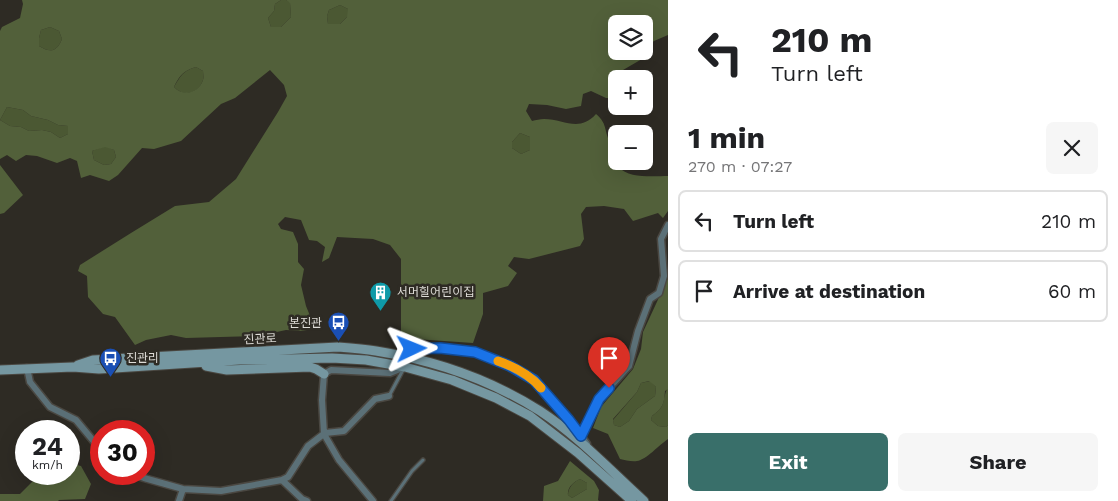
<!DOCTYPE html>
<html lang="en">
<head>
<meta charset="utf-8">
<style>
  :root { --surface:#fff; --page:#f6f6f6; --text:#202124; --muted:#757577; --line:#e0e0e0; --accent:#396f6a }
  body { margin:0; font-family:"Work Sans","Noto Sans KR",sans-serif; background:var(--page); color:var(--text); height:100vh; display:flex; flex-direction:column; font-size:19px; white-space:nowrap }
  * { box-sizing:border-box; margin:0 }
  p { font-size:16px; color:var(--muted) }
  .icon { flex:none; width:28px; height:28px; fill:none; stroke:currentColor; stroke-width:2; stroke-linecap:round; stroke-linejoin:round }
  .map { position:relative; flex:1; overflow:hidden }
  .sheet { display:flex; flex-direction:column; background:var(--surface); width:450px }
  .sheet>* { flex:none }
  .guide { background:#fff; color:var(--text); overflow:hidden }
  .buttons { position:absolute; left:608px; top:15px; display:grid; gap:10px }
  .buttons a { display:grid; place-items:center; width:45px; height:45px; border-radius:8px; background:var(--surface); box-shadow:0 5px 20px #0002; font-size:25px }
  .speed { position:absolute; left:15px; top:420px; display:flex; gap:10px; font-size:25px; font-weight:700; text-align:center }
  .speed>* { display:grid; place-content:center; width:65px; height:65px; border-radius:50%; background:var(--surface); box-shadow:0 5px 20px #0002; line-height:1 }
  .speed small { font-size:12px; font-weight:400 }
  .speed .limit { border:8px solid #d22; background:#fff; color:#111 }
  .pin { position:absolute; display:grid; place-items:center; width:42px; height:42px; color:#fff; margin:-51px -21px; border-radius:50% 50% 50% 0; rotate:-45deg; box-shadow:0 0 5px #0007 }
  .pin .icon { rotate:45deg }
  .me { position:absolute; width:55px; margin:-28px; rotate:88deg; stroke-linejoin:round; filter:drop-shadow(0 0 4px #0008) }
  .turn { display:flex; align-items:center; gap:18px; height:105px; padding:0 20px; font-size:22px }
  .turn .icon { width:65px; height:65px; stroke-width:2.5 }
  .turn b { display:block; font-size:35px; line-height:42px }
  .round { display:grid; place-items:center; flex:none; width:52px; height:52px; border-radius:8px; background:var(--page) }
  .headline { display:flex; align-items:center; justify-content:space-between; height:85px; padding:0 20px }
  h1 { font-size:30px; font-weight:700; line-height:38px }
  .primary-button { display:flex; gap:10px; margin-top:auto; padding:10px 20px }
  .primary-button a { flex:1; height:58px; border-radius:8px; background:var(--accent); color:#fff; font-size:20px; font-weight:700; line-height:58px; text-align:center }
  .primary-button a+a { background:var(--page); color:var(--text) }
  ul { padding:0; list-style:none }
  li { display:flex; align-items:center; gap:15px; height:62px; margin:0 10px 8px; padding:0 10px; border:2px solid var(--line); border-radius:8px }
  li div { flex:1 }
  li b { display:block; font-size:19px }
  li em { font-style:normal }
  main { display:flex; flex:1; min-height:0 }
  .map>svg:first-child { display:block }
  .green { fill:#4b5833 }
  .forest { fill:#52603a; fill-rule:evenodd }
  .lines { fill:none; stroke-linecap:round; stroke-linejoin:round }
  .service-casing { stroke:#4a4741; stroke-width:5.5 }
  .minor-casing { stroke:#4a4741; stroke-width:9 }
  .secondary-casing { stroke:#4a4741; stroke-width:11 }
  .service { stroke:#5b7077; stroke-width:3 }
  .minor { stroke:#5b7077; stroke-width:6 }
  .secondary { stroke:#7597a1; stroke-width:9 }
  .route-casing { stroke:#114b97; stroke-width:12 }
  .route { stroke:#1a73e8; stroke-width:9 }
  .slow { stroke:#f59e0b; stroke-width:9 }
  .labels { text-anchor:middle; stroke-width:5; stroke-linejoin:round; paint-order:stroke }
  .poi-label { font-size:12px; fill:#dedcd7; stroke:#2e2b24; text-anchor:start }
  .street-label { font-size:12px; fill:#dedcd7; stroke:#2e2b24 }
</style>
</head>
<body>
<main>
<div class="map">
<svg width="668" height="501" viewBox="0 0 668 501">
  <rect width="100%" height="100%" fill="#2e2b24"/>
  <path class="green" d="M281,0h5l4,2 1,15 -10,10h-10l-3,-9 6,-7 1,-7z
    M340,5l8,4v7l-8,8h-12l-1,-8 2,-6z
    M50,27l9,4 3,8c-5,13 -12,14 -23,7v-8l2,-8z
    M196,67l7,4c0,3 1,6 0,9 -4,13 -19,18 -29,7 7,-12 9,-16 22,-20z
    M7,107l16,3 8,6 17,4 10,5 10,1v8l-8,4 -9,-6 -9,-2 -13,1 -8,-4 -11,-1 -10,-6z
    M520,133l10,4v13l-9,4 -9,-6v-6z
    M105,146l9,4 2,7 -5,7 -7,1 -10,-5 -2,-9z
    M650,381l6,6 -1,9 -18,13 -8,12 -9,6 -6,-2 -1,-5 24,-28 4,-9z
    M667,389h1v36l-2,2 -8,-1 -7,-6 1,-4c15,-11 9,-13 15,-27z
    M580,479l7,4v6l-15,9 -4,-3c0,-7 5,-13 12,-16z"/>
  <path class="forest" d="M22,0h259l-6,4 -1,7 -6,7 3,9h10l10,-10 -1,-14 -4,-3h382v35l-14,6 -10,7v-24h-28v27h26v8l-19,11 -1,9h-6v19h-10l-15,-7 -8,3 -2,12 -15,3 -19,-4 -18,-1 -3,7 6,10c4,-1 8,-2 12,-2 20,0 35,14 52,-5 10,9 8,12 12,24 2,6 8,25 11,29 9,12 36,9 49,9v35l-5,7 -5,-5 -25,8 -9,-12 -20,-3 -18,1 -5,7 3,25 -4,7 -51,13 -15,-2 -6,9 9,7 -9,13 -25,7v21l-10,29 -72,-5v-79l-11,-14 -17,-6 -36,-2 -8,21 -7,4 3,-15 -8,-6 -8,-1 -8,-20 -16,-3 -7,7 3,5 12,3 5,12v18l6,7 -3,16 5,21 9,22 -12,3 -17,-1 -28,6 -72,2 -15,-3 -25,5 -11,5 -20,-28 -12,-3 -15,-17 -1,-21 -9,-5 2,-6 51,-32 44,-27 34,-4 27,-23 42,-67 9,-16 -3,-11 -14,-15 -35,28 -14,6 -40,37 -27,8 -12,-1 -24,27 -9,6 -19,-6 -9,3 -4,-17 -7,-3 -13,5 -20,-7 -11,-1 -10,6 -9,-6 -7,4v-128l2,-4 18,-9 3,-14zM340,5l8,4 -1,8 -7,7h-12l-1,-8 2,-6zM50,27l9,4 3,8c-5,13 -12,14 -23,7v-8l2,-8zM196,67l7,4c0,3 1,6 0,9 -4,13 -20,17 -29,7 6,-12 9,-16 22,-20zM7,107l16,3 8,6 17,4 10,5 10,1v8l-8,4 -9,-6 -9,-2 -13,1 -8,-4 -11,-1 -10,-6zM520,133l10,4v13l-9,4 -9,-6v-6zM105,147l9,3 2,7 -5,7 -7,1 -10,-5 -2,-9z
    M0,165l23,30 -19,18 -4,1z
    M668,278v111l-3,2c-1,13 -2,17 -13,25l-1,4 7,6 8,1 2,-2v14c-9,6 -22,21 -31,22 -5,1 -12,-1 -17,-2l-12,-25 -15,-6 8,-21 32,-38 8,-20 2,-17zM649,381l7,6 -1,9 -18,13 -8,12 -9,6 -6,-2 -1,-6 24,-27 4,-9z
    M570,461l24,20 5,9 -1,10 1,1h-56l1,-15 14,-5zM580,479l7,4v6l-15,9 -4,-3c-1,-7 5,-13 12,-16z
    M69,463l12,3 10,18 -6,15 -26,1 -1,1h-58v-7h20l17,-17 1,-3h31z"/>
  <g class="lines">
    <defs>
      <path id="service" d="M389,396l15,-28
        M391,501l21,-30 11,-11"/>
      <path id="minor" d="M27,368l3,14 20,25 26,13 25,30
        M581,436l18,-37 30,-33 9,-35 12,-32 9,-6 5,-17 -3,-37 7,-14
        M133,474l11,4 39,11 38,2 61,-11 20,19 5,2
        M282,480l6,-3 20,-31 17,-13 19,-2 31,-32 14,-3
        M179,501l4,-12
        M373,501l-34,-41 -15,-26 -2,-34 2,-26 7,-4 59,3 15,-6 7,-18 28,-1 35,4 35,13 24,14 35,41 18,24"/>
      <path id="secondary" d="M78,365l15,-5 245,-13c13,1 26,2 38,4 57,9 115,29 164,60 37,24 71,60 104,90
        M206,366l21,4 83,-3 6,2 8,5
        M0,370l73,-3 26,2 140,-9 93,-2 34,2 39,7 47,13 44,18 34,18 48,37 54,48"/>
    </defs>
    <use href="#service" class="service-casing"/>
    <use href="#minor" class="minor-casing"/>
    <use href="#secondary" class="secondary-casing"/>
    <use href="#service" class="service"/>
    <use href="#minor" class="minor"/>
    <use href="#secondary" class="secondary"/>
  </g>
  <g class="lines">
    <defs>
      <path id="route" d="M412,349l28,-1 35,4 35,14 24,14 35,40 12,16 18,-37 10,-11"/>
    </defs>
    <use href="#route" class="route-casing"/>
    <use href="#route" class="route"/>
    <path class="slow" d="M498,361c17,6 32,14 43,27"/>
  </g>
  <defs>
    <symbol id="building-pin" viewBox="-11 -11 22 30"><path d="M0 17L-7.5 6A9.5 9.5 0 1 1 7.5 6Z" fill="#0f9aa8" stroke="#2e2b24"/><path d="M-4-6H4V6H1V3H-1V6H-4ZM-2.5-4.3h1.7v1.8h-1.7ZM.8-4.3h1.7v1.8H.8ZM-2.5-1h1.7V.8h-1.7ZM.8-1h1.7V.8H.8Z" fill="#fff"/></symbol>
    <symbol id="bus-pin" viewBox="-11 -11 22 30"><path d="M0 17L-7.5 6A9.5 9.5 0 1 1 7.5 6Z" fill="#1a4fb4" stroke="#2e2b24"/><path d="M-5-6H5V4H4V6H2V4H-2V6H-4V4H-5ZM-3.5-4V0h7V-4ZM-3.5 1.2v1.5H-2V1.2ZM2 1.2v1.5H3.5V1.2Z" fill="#fff"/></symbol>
  </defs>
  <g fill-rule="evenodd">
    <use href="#building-pin" x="368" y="280" width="25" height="34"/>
    <use href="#bus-pin" x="326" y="310" width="25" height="34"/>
    <use href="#bus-pin" x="98" y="346" width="25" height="34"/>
  </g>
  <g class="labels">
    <g class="poi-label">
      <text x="397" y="296">서머힐어린이집</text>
      <text x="322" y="327" text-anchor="end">본진관</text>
      <text x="126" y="362">진관리</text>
    </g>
    <g class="street-label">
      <text transform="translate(260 339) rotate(-3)" y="4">진관로</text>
    </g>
  </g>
</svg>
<div class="buttons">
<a><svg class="icon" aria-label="layers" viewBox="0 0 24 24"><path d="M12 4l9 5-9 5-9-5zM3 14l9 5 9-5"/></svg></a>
<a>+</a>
<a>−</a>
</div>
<div class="speed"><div>24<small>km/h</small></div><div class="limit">30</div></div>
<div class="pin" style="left:609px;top:388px;background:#d93025"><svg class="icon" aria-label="arrive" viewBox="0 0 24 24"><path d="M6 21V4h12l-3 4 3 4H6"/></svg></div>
<svg class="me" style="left:412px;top:349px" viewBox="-20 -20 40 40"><path d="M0-17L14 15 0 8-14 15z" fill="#1a73e8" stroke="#fff" stroke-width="4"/></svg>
</div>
<section class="sheet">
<div class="guide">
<div class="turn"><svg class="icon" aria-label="left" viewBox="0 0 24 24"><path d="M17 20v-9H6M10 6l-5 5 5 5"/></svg><div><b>210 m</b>Turn left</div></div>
</div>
<div class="headline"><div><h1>1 min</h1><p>270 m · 07:27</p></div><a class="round"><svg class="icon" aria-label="close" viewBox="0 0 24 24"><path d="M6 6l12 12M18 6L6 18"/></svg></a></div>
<ul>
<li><svg class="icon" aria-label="left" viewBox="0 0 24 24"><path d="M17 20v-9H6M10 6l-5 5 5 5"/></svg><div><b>Turn left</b></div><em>210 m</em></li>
<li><svg class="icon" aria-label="arrive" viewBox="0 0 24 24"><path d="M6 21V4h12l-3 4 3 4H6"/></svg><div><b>Arrive at destination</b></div><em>60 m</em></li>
</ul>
<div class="primary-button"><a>Exit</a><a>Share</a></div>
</section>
</main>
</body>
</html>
